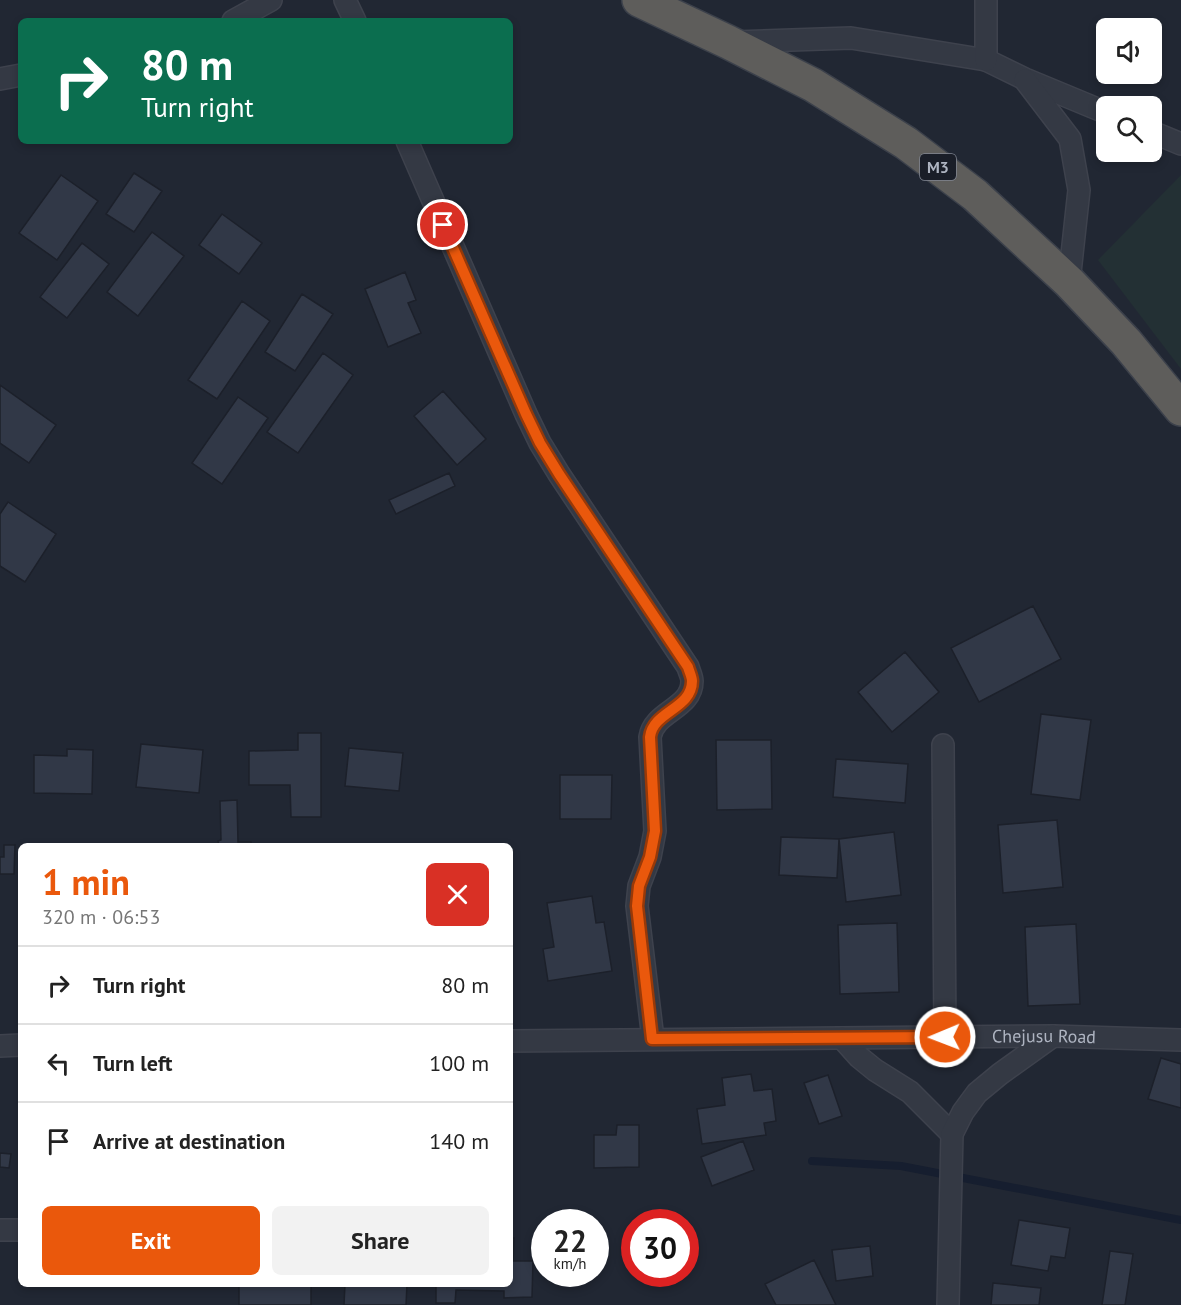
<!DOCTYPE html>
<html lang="en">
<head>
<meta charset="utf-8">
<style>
  :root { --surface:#fff; --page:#f2f2f2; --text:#222; --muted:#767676; --line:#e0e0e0; --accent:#ea580c }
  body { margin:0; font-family:"PT Sans",sans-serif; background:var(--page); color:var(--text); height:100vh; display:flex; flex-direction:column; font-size:22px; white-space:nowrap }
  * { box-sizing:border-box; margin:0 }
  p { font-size:20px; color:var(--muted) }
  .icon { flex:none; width:33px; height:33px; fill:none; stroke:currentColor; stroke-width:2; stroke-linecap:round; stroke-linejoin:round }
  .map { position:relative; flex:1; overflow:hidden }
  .sheet { position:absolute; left:18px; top:843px; width:495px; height:444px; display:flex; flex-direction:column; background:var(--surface); border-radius:9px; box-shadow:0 3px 9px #0003 }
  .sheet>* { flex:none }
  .banner { position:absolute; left:18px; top:18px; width:495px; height:126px; border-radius:9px; box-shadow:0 3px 9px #0003; background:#0b6e4f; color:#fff; overflow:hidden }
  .controls { position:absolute; left:1096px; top:18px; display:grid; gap:12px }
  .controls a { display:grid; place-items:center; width:66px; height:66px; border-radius:9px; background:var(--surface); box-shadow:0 3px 9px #0003; font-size:30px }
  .speed { position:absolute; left:531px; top:1209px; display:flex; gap:12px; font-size:30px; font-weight:700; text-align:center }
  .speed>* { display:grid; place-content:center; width:78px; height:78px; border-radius:50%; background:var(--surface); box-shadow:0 3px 9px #0003; line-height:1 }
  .speed small { font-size:15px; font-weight:400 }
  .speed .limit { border:9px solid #d22; background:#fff; color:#111 }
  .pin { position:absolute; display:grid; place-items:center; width:51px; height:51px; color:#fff; margin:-26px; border:3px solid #fff; border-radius:50%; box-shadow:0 2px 6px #0007 }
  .me { position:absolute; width:66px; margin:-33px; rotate:269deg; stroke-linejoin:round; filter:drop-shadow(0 0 4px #0008) }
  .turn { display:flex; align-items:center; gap:21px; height:126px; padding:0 24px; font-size:27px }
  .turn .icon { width:78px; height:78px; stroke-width:2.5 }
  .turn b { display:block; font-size:42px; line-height:51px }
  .round { display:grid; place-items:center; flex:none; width:63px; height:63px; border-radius:9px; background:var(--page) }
  .summary { display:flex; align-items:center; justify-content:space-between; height:102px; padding:0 24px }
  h1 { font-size:36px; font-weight:700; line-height:45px; color:var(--accent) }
  .primary-button { display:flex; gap:12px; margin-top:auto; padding:12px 24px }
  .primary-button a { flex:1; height:69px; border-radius:9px; background:var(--accent); color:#fff; font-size:24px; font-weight:700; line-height:69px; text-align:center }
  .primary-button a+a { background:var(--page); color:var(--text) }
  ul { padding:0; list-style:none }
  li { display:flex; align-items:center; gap:18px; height:78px; padding:0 24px; border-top:2px solid var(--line) }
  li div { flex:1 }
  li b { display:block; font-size:22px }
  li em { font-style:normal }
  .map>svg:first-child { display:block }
  .green { fill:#233034 }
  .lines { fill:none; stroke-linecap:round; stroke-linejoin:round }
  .stream { stroke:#161e2f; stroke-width:8 }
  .building { fill:#313847; stroke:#1c202a; stroke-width:1.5 }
  .minor-casing { stroke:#3e424d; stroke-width:24 }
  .trunk-casing { stroke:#3c414b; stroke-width:36 }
  .minor { stroke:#343944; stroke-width:21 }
  .trunk { stroke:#5e5d5b; stroke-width:33 }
  .route-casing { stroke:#983908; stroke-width:15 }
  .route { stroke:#ea580c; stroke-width:10 }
  .labels { text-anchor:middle; stroke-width:6; stroke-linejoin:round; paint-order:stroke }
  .shield { fill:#1a1e28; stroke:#828793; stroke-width:1.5 }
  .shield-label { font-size:16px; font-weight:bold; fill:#aeb4c1 }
  .street-label { font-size:18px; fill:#aeb4c1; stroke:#1a1e28 }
</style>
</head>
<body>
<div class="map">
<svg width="1181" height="1305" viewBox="0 0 1181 1305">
  <rect width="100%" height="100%" fill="#212733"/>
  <path class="green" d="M1181,175v194l-83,-109z"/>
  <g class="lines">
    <path class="stream" d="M812,1161l89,5 280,54"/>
  </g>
  <path class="building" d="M134,173l28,18 -28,41 -28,-18z
    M61,175l37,26 -41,59 -38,-27z
    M222,214l40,29 -23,31 -40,-29z
    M152,232l32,24 -46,60 -31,-24z
    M82,243l27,21 -42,54 -27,-21z
    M405,272l11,28 -8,3 13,30 -33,14 -23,-58z
    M302,294l31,20 -38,57 -30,-19z
    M242,301l28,20 -53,78 -29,-19z
    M323,353l30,22 -55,78 -31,-21z
    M0,385l56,40 -27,38 -29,-20z
    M443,391l43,48 -29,26 -43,-49z
    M238,397l30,21 -46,66 -30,-21z
    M449,473l6,13 -59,28 -7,-14z
    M8,502l48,32 -31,48 -25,-16v-52z
    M1033,606l28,53 -82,43 -28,-54z
    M905,652l34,40 -47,40 -34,-40z
    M1041,714l50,6 -11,80 -49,-6z
    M298,733h23v84h-30l-1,-32h-41v-34l49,-1z
    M716,740h55l1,69 -55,1z
    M141,744l62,6 -4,43 -63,-6z
    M349,748l54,5 -4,38 -54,-5z
    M67,749l26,1 -1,44 -58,-1v-38l33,1z
    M836,759l72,5 -3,39 -72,-6z
    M560,775h52l-1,44h-51z
    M237,800l1,42h13v4h-32l-1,-5 3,-1 -1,-39z
    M1057,820l6,67 -60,6 -5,-68z
    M894,832l7,63 -55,7 -7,-63z
    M781,837l58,2 -2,39 -58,-3z
    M4,845h11l-1,29h-14v-17h4z
    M592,896l4,27 8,-1 8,49 -64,10 -5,-32 11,-2 -7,-44z
    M897,923l2,69 -59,2 -2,-69z
    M1076,924l4,80 -52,2 -3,-79z
    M1161,1058l20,6v44l-33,-9z
    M751,1074l3,17 18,-2 4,32 -12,2 2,12 -64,9 -5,-35 28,-4 -3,-27z
    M828,1075l14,41 -23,8 -15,-41z
    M617,1125h22v42l-45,1v-33h22z
    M743,1141l11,29 -42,16 -11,-29z
    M0,1153l11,1 -2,14 -9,-1z
    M1019,1220l51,8 -5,30 -14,-2 -3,15 -37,-6z
    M510,1238h4l-1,23h20l-1,36 -28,1v-7l-48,-1 -1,13h-19v-19h74z
    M870,1246l3,30 -37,5 -4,-31z
    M1110,1251l23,3 -8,51h-23z
    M814,1260l22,45h-60l-11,-21z
    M993,1283l48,5 -2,17h-48z
    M239,1284h72v21h-72z
    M345,1284h62l-1,21h-62z"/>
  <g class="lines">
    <defs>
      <g id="minor">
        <path d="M345,0l10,21"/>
        <path d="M233,21l38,-21"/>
        <path d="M734,42l117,-4 135,22 39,19 82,34"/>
        <path d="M986,60v-60"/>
        <path d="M0,79l21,-4"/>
        <path d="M1025,80l45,59 9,51 -10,92"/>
        <path d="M1152,132l29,12"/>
        <path d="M407,141l119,273 14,29 19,31 129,193c1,4 4,10 4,14 0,28 -38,30 -42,56l5,94 -5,26 -11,29 -2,20 16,133"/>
        <path d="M943,745l2,292"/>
        <path d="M842,1038l17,19 16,13 35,22 42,42"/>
        <path id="s1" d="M510,1041l543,-5 128,4"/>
        <path d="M0,1046l21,-1"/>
        <path d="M0,1230h21"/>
        <path d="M948,1305l4,-171 11,-22 14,-19 23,-19 53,-38"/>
      </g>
      <path id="trunk" d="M639,0l89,42 85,43 93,58 69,52 94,87 57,60 55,67"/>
    </defs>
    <use href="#minor" class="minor-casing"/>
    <use href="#trunk" class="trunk-casing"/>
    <use href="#minor" class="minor"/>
    <use href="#trunk" class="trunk"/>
  </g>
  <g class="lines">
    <defs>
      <path id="route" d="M443,225l83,189 14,29 19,31 129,193c1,4 4,10 4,14 0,28 -39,30 -42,56l5,94 -5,26 -11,29 -2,20 15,133 293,-2"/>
    </defs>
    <use href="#route" class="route-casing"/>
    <use href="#route" class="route"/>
  </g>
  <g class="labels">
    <rect class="shield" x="920" y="154" width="36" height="26" rx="4.5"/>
    <g class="shield-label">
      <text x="938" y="173">M3</text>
    </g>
    <g class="street-label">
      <text dy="6" stroke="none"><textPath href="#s1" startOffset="534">Chejusu Road</textPath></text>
    </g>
  </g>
</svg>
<div class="controls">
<a><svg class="icon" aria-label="sound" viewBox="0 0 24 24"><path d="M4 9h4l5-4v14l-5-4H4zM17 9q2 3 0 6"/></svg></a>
<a><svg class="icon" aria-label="search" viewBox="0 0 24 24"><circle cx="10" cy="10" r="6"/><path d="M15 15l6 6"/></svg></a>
</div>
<div class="speed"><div>22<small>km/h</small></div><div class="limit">30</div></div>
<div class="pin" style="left:443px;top:225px;background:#d93025"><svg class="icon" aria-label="arrive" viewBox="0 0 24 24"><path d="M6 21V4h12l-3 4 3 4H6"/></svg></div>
<svg class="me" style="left:945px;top:1037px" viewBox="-20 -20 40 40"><circle r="17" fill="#ea580c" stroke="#fff" stroke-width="3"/><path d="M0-11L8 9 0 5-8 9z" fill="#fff"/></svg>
<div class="banner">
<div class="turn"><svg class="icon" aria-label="right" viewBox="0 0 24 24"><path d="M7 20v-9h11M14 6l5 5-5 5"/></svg><div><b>80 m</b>Turn right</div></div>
</div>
<section class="sheet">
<div class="summary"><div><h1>1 min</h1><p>320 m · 06:53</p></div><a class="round" style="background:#d93025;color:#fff"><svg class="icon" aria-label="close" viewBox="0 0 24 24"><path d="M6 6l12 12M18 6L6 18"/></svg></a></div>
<ul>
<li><svg class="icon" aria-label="right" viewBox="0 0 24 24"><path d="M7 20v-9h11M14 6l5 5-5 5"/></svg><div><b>Turn right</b></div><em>80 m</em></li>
<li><svg class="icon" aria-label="left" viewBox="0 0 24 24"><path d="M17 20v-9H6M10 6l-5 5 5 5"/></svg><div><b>Turn left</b></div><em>100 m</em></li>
<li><svg class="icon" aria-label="arrive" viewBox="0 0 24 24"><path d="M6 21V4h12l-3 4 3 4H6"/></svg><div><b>Arrive at destination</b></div><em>140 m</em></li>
</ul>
<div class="primary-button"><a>Exit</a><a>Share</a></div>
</section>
</div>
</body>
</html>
